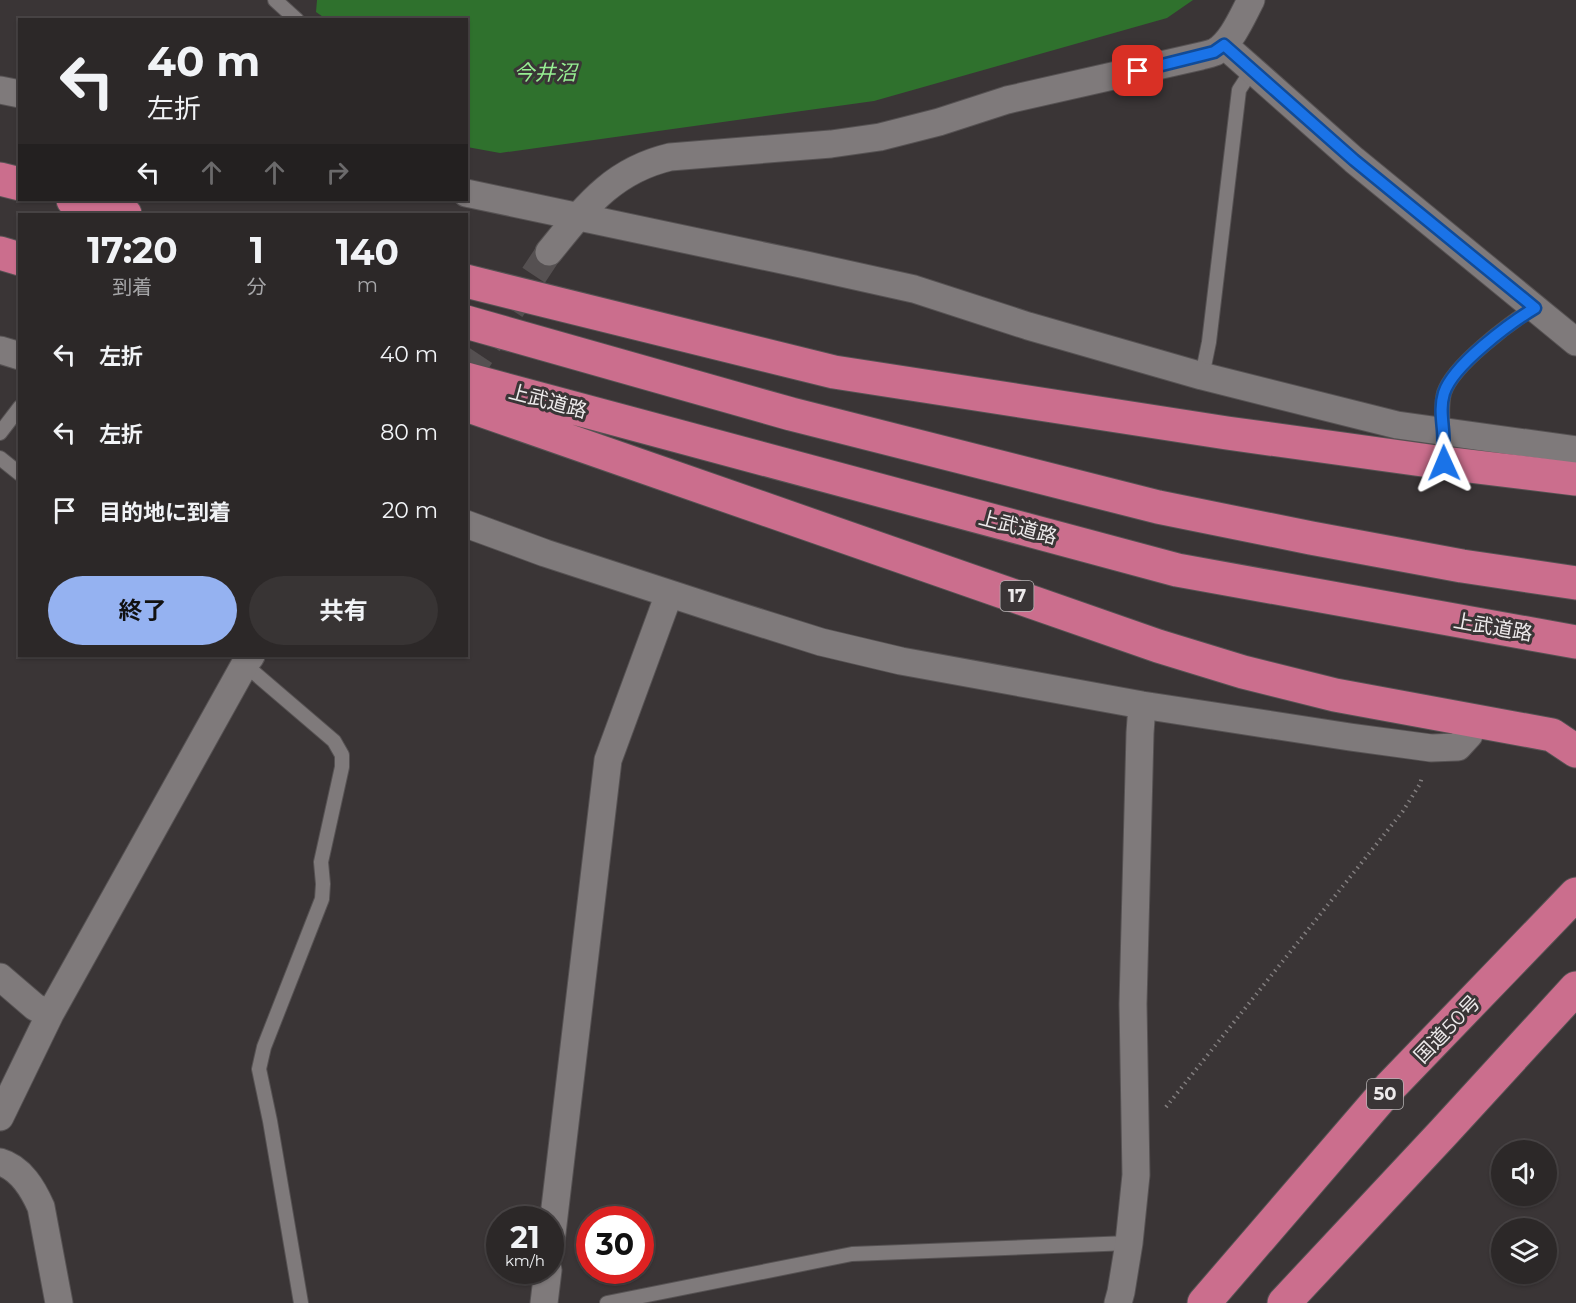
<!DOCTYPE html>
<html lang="ja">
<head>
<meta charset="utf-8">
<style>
  :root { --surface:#2c2828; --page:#383434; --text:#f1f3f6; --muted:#a6a6a8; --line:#484445; --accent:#95b2f1 }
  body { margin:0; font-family:Montserrat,"Noto Sans JP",sans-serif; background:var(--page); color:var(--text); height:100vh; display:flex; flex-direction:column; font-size:22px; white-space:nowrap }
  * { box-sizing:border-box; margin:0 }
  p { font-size:20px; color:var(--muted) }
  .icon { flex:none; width:33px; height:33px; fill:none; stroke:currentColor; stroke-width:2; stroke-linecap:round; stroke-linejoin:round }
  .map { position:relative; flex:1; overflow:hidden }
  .panel { position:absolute; left:18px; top:213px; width:450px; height:444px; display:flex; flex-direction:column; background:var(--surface); border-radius:0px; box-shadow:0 2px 4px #0004,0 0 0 2px var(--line) }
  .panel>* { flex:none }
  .banner { position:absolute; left:18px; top:18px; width:450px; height:183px; border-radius:0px; box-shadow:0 2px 4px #0004,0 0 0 2px var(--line); background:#2c2828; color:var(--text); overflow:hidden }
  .controls { position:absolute; left:1491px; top:1140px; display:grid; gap:12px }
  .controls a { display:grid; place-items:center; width:66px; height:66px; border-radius:50%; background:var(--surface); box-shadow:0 2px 4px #0004,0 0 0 2px var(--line); font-size:30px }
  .speed { position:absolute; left:486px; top:1206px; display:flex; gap:12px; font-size:30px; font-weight:700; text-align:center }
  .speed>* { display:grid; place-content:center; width:78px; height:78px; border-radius:50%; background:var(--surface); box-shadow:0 2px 4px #0004,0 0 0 2px var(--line); line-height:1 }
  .speed small { font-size:15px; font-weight:400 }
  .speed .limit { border:9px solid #d22; background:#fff; color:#111 }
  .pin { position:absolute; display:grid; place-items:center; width:51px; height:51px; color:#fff; margin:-26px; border-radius:12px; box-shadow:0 3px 9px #0006 }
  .me { position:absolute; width:66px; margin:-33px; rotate:359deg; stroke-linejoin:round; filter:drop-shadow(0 0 4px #0008) }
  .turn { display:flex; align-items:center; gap:21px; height:126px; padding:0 30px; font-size:27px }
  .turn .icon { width:78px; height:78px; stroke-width:2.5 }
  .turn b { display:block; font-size:42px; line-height:51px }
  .lanes { display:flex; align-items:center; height:57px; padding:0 30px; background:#0003; justify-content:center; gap:30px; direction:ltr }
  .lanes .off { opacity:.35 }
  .eta { display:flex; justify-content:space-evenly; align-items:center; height:102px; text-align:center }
  .eta b { font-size:36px; font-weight:700; line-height:42px }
  .button { display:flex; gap:12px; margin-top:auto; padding:12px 30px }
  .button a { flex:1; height:69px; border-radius:36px; background:var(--accent); color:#111; font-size:24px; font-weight:700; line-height:69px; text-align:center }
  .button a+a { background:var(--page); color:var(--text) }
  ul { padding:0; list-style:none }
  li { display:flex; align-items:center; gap:18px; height:78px; padding:0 30px }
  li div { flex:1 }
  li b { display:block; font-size:22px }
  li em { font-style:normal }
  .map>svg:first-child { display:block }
  .water { fill:#2f712d }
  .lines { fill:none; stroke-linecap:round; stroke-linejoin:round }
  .street-tunnel { stroke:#555051; stroke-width:27; stroke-dasharray:27 14; stroke-linecap:butt }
  .lane-casing { stroke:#565253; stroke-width:16 }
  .street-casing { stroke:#565253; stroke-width:29 }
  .highway-casing { stroke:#565253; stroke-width:35 }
  .path { stroke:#827e7f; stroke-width:4; stroke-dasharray:1.5 4.5; stroke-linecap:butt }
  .lane { stroke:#7f7a7b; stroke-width:14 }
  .street { stroke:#7f7a7b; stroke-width:27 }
  .highway { stroke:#cb6e8d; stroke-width:33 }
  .route-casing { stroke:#114b97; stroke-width:15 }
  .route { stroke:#1a73e8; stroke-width:10 }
  .labels { text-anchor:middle; stroke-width:6; stroke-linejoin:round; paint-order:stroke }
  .shield { fill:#3a3536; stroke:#b7b4b5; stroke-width:1.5 }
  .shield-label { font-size:18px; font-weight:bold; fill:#edeaeb }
  .street-label { font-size:20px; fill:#edeaeb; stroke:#3a3536 }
  .water-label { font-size:21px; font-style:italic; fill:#97ef92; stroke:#3a3536 }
</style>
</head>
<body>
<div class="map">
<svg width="1576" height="1303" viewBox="0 0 1576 1303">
  <rect width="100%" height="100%" fill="#3a3536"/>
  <path class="water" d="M317,0h876l-26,18 -293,83 -374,52 -33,-6 -1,-127 -140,-1 -10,-7z"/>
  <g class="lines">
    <path class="street-tunnel" d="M466,378l83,-126"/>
    <defs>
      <path id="lane" d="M275,0l22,20
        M1202,376l7,-34 30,-252 13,-20
        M1443,430c-1,-12 -2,-25 1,-37 9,-28 66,-70 91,-86
        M0,433l20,-26
        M0,458l20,16
        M243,663l91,78 8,14v12l-21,95 2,22 -1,15 -58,148 -5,22 11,52 31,182
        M607,1303l245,-49 277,-11"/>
      <path id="street" d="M1224,45l130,115 222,182
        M0,90l20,4
        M466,193l340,72 108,24 114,37 174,50 195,49 179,25
        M549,252c36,-44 62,-81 121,-95l161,-13 49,-7 59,-15 68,-22 194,-44c4,-1 9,-2 14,-4 17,-10 27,-35 36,-52
        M0,350l20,6
        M466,524l79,29 184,60 92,29 80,19 241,44 208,32 81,11 27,-1 11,-12v-15
        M0,977l35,30 15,7
        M0,1117l50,-103 195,-350 6,-8
        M0,1162c21,6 33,27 41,45l18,96
        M550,1250l58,-490 61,-166
        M544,1303l4,-33
        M1118,1303l3,-11 8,-49 7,-68 -3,-171 7,-271 2,-28"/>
      <path id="highway" d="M0,179l20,5
        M73,200l52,14
        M0,253l20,6
        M466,281l368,91 393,61 217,30 132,16
        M466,322l325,92 367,93 153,31 151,28 114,17
        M466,379l711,191 399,72
        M466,405l692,241 85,26 92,23 217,40 24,16
        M1204,1303l186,-216 186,-193
        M1284,1303l159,-170 133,-145"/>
    </defs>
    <use href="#lane" class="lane-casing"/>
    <use href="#street" class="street-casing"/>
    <use href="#highway" class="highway-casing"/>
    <path class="path" d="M1166,1107l237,-296 17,-27 2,-7"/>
    <use href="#lane" class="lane"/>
    <use href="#street" class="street"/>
    <use href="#highway" class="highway"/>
  </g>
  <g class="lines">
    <defs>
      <path id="route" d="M1138,71l76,-19 10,-7 130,115 181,148c-25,15 -82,57 -91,85 -4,13 -2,25 -1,37 1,11 0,22 1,33"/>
    </defs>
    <use href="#route" class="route-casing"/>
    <use href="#route" class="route"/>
  </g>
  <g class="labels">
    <g class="shield">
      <rect x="1000.5" y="581" width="33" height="30" rx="4.5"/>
      <rect x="1367" y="1079" width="36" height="30" rx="4.5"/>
    </g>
    <g class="shield-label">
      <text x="1017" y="602">17</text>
      <text x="1385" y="1100">50</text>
    </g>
    <g class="street-label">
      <text transform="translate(548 401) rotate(15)" y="7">上武道路</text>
      <text transform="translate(1018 527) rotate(15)" y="7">上武道路</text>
      <text transform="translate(1493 627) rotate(10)" y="7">上武道路</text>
      <text transform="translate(1447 1029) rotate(-46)" y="7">国道50号</text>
    </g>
    <g class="water-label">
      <text x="545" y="80">今井沼</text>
    </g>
  </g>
</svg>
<div class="controls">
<a><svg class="icon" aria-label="sound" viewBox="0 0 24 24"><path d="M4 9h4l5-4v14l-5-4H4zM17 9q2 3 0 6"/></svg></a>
<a><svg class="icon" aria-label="layers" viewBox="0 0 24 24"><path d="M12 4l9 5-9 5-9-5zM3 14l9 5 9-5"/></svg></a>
</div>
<div class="speed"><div>21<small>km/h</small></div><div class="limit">30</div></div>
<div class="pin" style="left:1138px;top:71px;background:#d93025"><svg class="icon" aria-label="arrive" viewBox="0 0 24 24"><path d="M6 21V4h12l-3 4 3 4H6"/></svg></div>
<svg class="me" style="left:1444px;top:463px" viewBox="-20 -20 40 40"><path d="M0-17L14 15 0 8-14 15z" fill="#1a73e8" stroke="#fff" stroke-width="4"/></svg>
<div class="banner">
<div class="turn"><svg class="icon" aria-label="left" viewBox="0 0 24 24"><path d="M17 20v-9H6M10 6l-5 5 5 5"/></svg><div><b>40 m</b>左折</div></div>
<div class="lanes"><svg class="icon" aria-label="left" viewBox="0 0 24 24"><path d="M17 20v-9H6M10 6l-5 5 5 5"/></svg><svg class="icon off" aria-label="ahead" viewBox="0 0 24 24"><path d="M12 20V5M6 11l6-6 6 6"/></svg><svg class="icon off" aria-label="ahead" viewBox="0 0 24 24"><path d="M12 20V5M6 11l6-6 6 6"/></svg><svg class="icon off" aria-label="right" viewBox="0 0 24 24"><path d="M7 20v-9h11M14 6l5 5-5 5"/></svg></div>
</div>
<section class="panel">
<div class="eta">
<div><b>17:20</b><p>到着</p></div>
<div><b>1</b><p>分</p></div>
<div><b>140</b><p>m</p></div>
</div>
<ul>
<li><svg class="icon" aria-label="left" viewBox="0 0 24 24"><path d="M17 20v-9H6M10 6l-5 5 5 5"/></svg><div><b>左折</b></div><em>40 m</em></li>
<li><svg class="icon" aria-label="left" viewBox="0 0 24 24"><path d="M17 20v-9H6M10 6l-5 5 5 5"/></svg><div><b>左折</b></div><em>80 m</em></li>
<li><svg class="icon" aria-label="arrive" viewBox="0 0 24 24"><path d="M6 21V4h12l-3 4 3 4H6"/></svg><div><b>目的地に到着</b></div><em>20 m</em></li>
</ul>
<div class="button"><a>終了</a><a>共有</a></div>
</section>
</div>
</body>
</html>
